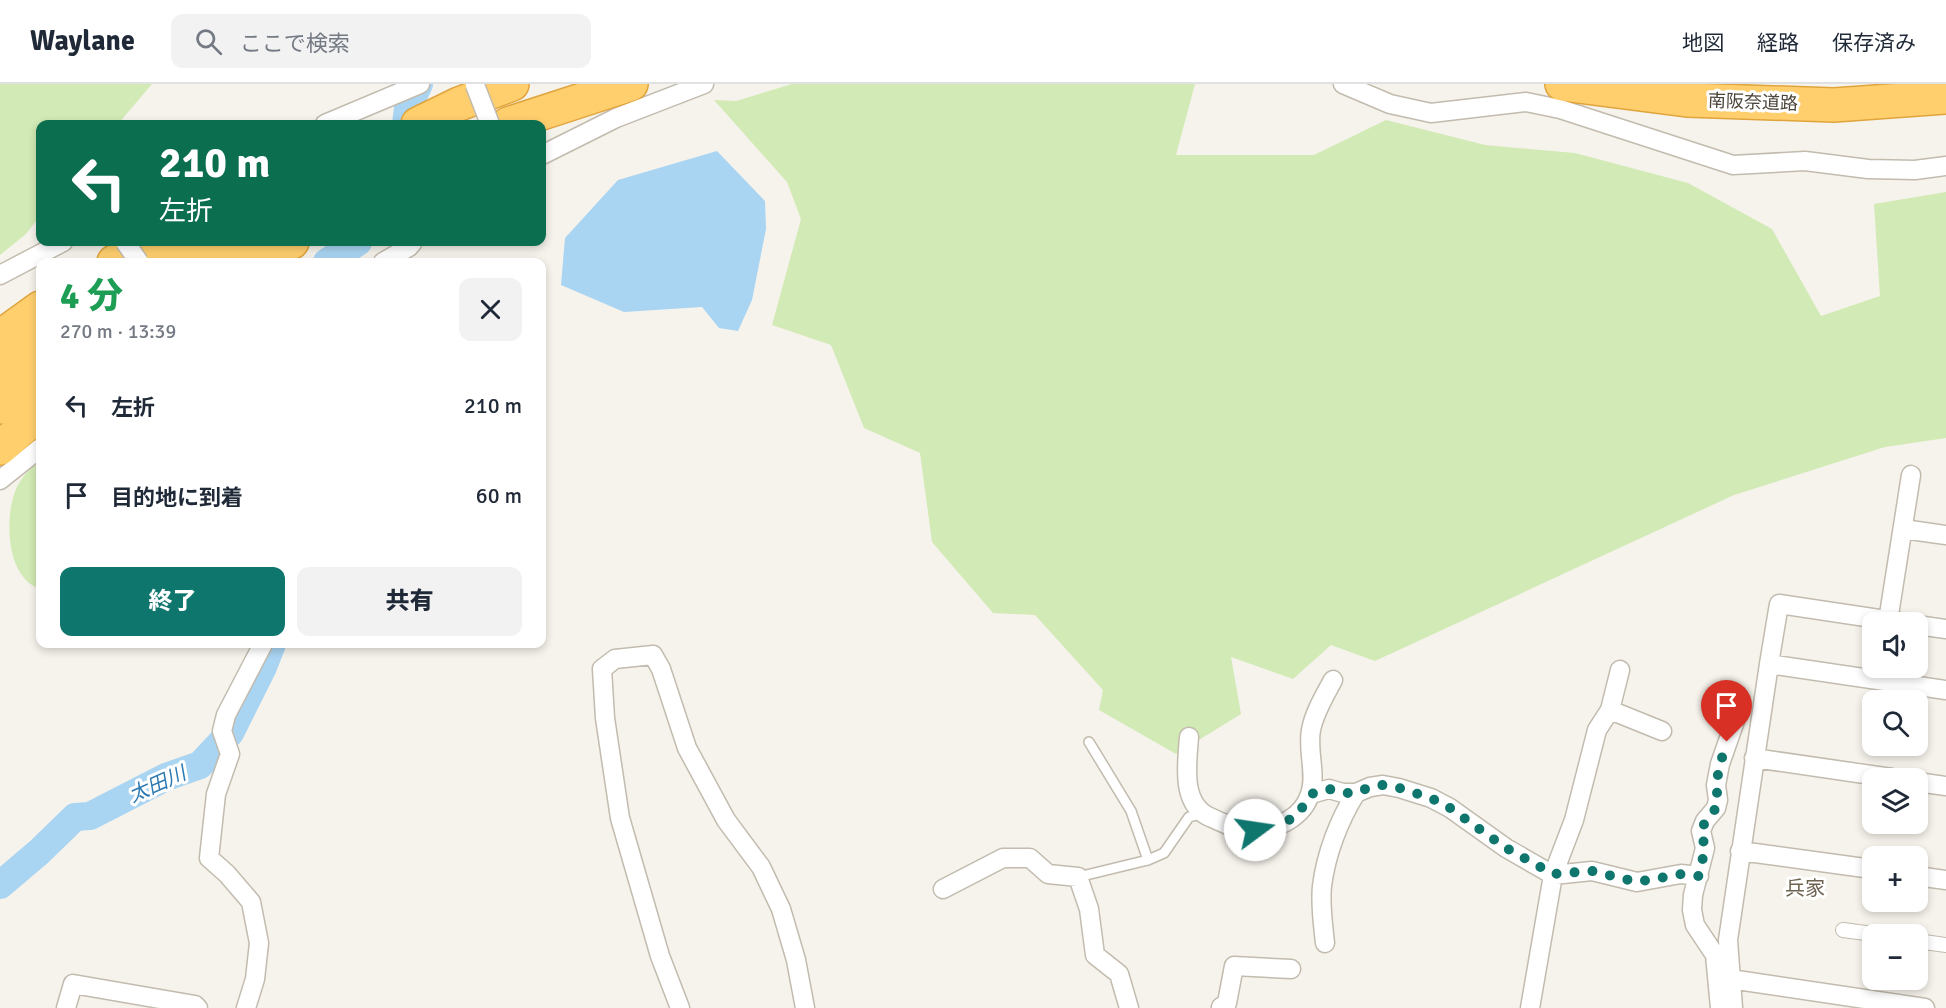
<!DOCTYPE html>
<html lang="ja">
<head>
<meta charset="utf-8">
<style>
  :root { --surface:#fff; --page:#f2f2f3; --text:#1f2937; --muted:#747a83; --line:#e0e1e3; --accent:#0f766e }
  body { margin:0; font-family:Signika,"Noto Sans JP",sans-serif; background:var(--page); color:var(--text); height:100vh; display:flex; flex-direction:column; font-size:22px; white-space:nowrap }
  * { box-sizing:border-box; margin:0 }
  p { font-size:20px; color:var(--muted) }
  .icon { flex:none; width:33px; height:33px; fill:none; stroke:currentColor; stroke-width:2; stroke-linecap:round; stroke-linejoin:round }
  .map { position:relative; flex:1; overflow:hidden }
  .sheet { position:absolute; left:36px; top:174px; width:510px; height:390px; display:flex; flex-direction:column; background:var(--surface); border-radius:12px; box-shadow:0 3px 9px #0003 }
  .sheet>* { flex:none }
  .top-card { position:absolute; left:36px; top:36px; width:510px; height:126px; border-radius:12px; box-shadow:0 3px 9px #0003; background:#0b6e4f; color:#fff; overflow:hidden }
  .tools { position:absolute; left:1862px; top:528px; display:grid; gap:12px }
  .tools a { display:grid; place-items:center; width:66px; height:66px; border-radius:12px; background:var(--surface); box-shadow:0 3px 9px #0003; font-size:30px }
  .pin { position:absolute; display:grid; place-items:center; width:51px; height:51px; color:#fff; margin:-62px -26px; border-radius:50% 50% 50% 0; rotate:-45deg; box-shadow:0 0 6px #0007 }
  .pin .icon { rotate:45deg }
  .me { position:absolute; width:66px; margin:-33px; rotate:76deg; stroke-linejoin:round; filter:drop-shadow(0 0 4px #0008) }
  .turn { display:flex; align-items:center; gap:21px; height:126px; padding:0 24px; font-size:27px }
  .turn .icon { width:78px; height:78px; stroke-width:2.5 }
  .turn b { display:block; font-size:42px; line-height:51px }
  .round { display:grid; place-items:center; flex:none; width:63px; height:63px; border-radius:12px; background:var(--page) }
  .summary { display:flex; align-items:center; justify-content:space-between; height:102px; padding:0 24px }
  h1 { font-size:36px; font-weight:800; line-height:45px; color:#1e9e55 }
  .cta { display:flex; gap:12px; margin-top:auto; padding:12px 24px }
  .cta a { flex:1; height:69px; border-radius:12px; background:var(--accent); color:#fff; font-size:24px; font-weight:800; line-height:69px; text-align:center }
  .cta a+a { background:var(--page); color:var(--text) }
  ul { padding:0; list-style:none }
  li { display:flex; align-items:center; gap:18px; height:90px; padding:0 24px }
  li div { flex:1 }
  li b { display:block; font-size:22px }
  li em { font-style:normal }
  header { display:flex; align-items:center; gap:36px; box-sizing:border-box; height:84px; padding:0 30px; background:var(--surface); border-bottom:2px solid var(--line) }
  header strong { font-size:28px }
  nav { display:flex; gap:33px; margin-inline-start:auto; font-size:21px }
  .search { width:420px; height:54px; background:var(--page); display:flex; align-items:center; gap:15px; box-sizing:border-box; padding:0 21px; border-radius:12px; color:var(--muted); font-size:22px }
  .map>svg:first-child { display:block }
  .green { fill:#d2eab5 }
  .water { fill:#a9d4f2 }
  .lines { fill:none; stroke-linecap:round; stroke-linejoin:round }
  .river { stroke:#a9d4f2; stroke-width:28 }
  .service-casing { stroke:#c2bbae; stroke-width:12 }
  .pedestrian-casing { stroke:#c2bbae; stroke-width:16 }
  .minor-casing { stroke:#c2bbae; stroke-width:21 }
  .motorway-casing { stroke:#e0a43c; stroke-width:36 }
  .service { stroke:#fff; stroke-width:9 }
  .pedestrian { stroke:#fff; stroke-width:14 }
  .minor { stroke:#fff; stroke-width:18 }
  .motorway { stroke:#ffcf6e; stroke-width:33 }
  .minor-bridge-casing { stroke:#c2bbae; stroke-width:21; stroke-linecap:butt }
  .minor-bridge { stroke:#fff; stroke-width:18 }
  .route { stroke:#0f766e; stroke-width:10; stroke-dasharray:0 18 }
  .labels { text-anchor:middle; stroke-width:6; stroke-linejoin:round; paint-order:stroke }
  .street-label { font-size:18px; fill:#4b4439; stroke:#fff }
  .water-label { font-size:20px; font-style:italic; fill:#2e7ab2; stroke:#fff }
  .neighbourhood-label { font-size:20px; fill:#6e6250; stroke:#fff }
</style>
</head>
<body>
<header>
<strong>Waylane</strong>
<div class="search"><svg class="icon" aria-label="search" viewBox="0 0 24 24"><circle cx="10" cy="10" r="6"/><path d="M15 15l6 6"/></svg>ここで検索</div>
<nav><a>地図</a><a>経路</a><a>保存済み</a></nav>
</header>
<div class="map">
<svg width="1946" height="924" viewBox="0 0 1946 924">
  <rect width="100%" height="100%" fill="#f6f3ec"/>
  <path class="green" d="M0,0h152l-34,40h-78v92l-14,18 -26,21z
    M792,0h403l-19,71h138l72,-35 99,25 90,8 113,30 84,46 49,87 59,-20 -6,-92 72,-12v246l-61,9 -151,48 -359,166 -44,-16 -38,34 -62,-22 10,57 -65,40 -77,-44 4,-20 -68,-75 -42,-2 -61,-71 -12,-89 -56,-25 -33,-83 -59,-20 29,-106 -14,-37 -73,-82 22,1z
    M40,376v130c-4,-3 -11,-6 -15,-11 -19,-20 -19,-66 -9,-90 5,-11 15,-23 24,-29z"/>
  <path class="water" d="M717,67l48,50 1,28 -14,71 -14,31 -19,-3 -17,-21 -78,5 -63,-27 4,-47 53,-58z"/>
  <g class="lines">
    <path class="river" d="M406,40l2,-16 11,-24
      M327,178l31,-20
      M0,801l39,-33 36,-35 15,-1 76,-39 34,-12 30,-32 33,-66 9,-23"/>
    <defs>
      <path id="service" d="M1089,658l42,69 17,49
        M1078,793l70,-17 16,-7 25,-36 12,-3"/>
      <path id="pedestrian" d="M1843,846l30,4
        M1917,857l29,4"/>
      <path id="minor" d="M1343,0l47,20 41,9 95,-11 34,7 173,56 72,-4 63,8 47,1 31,-4
        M325,40l95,-40
        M542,71l74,-37 88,-34
        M383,178l26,-15 4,-5
        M0,191l63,-33
        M0,396l40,-32
        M1903,445l43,6
        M1888,537l23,-146
        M1917,541l29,4
        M1769,580l177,26
        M1610,626l52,21
        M1189,653c-2,27 -9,69 23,81 13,6 28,13 44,12 22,-1 47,-13 54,-36 7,-19 -3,-44 1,-64 3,-17 14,-35 22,-50
        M1754,674l138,20
        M1917,698l29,4
        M1311,710l18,-5 14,4h13l14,-6 13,-2 16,3 32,10 19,10 56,40 47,27 39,-4 45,11 44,-8 18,2
        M1740,767l132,18
        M1917,792l29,4
        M943,805l60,-31h27l18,16 30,3 11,32 6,46 24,19 10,34
        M1325,859c-2,-19 -5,-38 -3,-57 4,-32 17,-66 34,-93
        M1730,895l195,29
        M1221,923l6,-4 7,-37 57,3
        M66,924l7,-24 122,21 3,3
        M246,924l9,-29 4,-36 -8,-41 -24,-28 -18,-16 7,-64 14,-40 -8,-23 4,-16 37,-71
        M680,924l-20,-52 -40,-138 -15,-100 -3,-49 13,-10 38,-4 8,14 26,79 39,72 35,47 20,42 15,51 9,48
        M1530,924l23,-133 21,-55 23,-90 13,-20 10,-40
        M1720,924l-5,-53 -20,-30 -3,-15 1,-15 12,-47 -4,-17 4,-10 11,-13 2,-8 -2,-15 4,-21 15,-43
        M1733,924l-5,-68 41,-276 10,-60 120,18"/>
      <path id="motorway" d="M1562,0l125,16 147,5 112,-8
        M418,40l41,-20 53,-20
        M508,40l123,-40
        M114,178l35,-20
        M157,178l33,-20
        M209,178l37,-20
        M257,178l35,-20
        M0,253l40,-29
        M0,287l40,-31
        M0,323l40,-32
        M0,364l40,-35"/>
    </defs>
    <use href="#service" class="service-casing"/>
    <use href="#pedestrian" class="pedestrian-casing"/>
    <use href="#minor" class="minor-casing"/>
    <use href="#motorway" class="motorway-casing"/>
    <use href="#service" class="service"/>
    <use href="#pedestrian" class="pedestrian"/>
    <use href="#minor" class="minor"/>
    <use href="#motorway" class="motorway"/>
    <defs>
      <path id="minor-bridge" d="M475,1l15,39
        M125,158l14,20"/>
    </defs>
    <use href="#minor-bridge" class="minor-bridge-casing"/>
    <use href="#minor-bridge" class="minor-bridge"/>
  </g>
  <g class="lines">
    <path class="route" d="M1255,746c32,-7 39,-7 56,-36l18,-5 14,4h13l14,-6 13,-2 16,3 32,10 19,10 56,40 47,26 39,-3 45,11 45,-8 17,2 6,-28 -4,-17 4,-9 11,-14 2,-8 -2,-15 4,-21 7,-22"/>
  </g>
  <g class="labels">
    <g class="street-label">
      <text transform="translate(1753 18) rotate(2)" y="6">南阪奈道路</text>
    </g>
    <g class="water-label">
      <text transform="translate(157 700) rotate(-24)" y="7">太田川</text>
    </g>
    <g class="neighbourhood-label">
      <text x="1805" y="811">兵家</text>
    </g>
  </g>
</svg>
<div class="tools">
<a><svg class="icon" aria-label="sound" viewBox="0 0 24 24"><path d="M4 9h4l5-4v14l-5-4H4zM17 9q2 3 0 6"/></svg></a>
<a><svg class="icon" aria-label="search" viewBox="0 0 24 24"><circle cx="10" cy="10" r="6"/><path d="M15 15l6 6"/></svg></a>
<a><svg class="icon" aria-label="layers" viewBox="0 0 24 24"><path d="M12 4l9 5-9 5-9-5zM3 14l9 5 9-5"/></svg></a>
<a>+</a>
<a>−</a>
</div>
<div class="pin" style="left:1727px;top:658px;background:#d93025"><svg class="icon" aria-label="arrive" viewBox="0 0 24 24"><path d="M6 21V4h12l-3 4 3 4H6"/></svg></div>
<svg class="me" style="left:1255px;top:746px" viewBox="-20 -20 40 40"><circle r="19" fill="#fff"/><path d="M0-13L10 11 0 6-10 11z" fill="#0f766e"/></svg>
<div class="top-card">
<div class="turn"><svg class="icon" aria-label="left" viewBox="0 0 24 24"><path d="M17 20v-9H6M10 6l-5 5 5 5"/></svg><div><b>210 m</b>左折</div></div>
</div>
<section class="sheet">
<div class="summary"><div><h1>4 分</h1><p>270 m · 13:39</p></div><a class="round"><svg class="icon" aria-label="close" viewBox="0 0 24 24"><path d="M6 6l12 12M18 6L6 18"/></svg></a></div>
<ul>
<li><svg class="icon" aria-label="left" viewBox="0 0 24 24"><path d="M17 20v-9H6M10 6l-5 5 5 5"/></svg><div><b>左折</b></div><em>210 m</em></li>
<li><svg class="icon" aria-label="arrive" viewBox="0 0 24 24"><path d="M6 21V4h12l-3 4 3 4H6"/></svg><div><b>目的地に到着</b></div><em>60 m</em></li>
</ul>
<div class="cta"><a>終了</a><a>共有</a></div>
</section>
</div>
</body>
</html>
